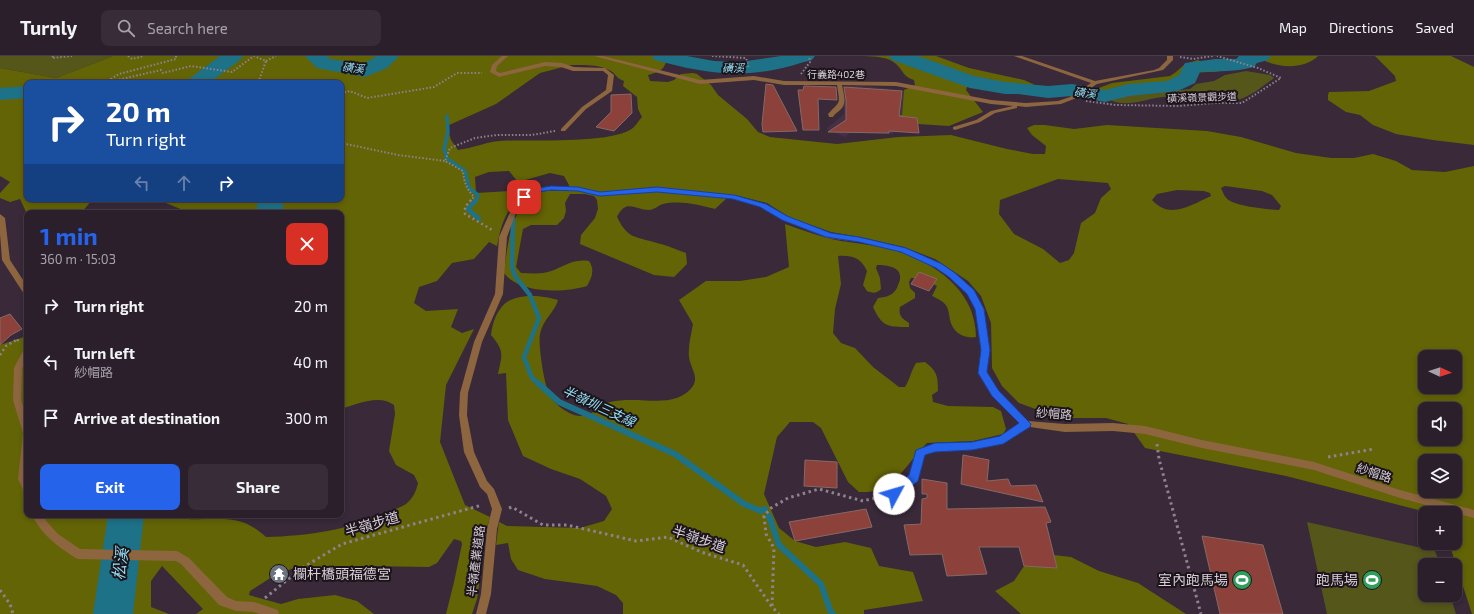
<!DOCTYPE html>
<html lang="en">
<head>
<meta charset="utf-8">
<style>
  :root { --surface:#2b1f2b; --page:#372c37; --text:#f1f3f6; --muted:#a6a2a9; --line:#473d47; --accent:#2563eb }
  body { margin:0; font-family:"Exo 2","Noto Sans TC",sans-serif; background:var(--page); color:var(--text); height:100vh; display:flex; flex-direction:column; font-size:15px; white-space:nowrap }
  * { box-sizing:border-box; margin:0 }
  p { font-size:13px; color:var(--muted) }
  .icon { flex:none; width:22px; height:22px; fill:none; stroke:currentColor; stroke-width:2; stroke-linecap:round; stroke-linejoin:round }
  .map { position:relative; flex:1; overflow:hidden }
  .details { position:absolute; left:24px; top:154px; width:320px; height:308px; display:flex; flex-direction:column; background:var(--surface); border-radius:8px; box-shadow:0 2px 6px #0003,0 0 0 1px var(--line) }
  .details>* { flex:none }
  .banner { position:absolute; left:24px; top:24px; width:320px; height:122px; border-radius:8px; box-shadow:0 2px 6px #0003,0 0 0 1px var(--line); background:#1a4fa0; color:#fff; overflow:hidden }
  .needle { width:26px; rotate:93deg }
  .controls { position:absolute; left:1418px; top:294px; display:grid; gap:8px }
  .controls a { display:grid; place-items:center; width:44px; height:44px; border-radius:8px; background:var(--surface); box-shadow:0 2px 6px #0003,0 0 0 1px var(--line); font-size:20px }
  .pin { position:absolute; display:grid; place-items:center; width:34px; height:34px; color:#fff; margin:-17px; border-radius:8px; box-shadow:0 2px 6px #0006 }
  .me { position:absolute; width:44px; margin:-22px; rotate:51deg; stroke-linejoin:round; filter:drop-shadow(0 0 3px #0008) }
  .turn { display:flex; align-items:center; gap:14px; height:84px; padding:0 16px; font-size:18px }
  .turn .icon { width:52px; height:52px; stroke-width:2.5 }
  .turn b { display:block; font-size:28px; line-height:34px }
  .lanes { display:flex; align-items:center; height:38px; padding:0 16px; background:#0003; justify-content:center; gap:20px; direction:ltr }
  .lanes .off { opacity:.35 }
  .round { display:grid; place-items:center; flex:none; width:42px; height:42px; border-radius:8px; background:var(--page) }
  .summary { display:flex; align-items:center; justify-content:space-between; height:68px; padding:0 16px }
  h1 { font-size:24px; font-weight:700; line-height:30px; color:var(--accent) }
  .primary-button { display:flex; gap:8px; margin-top:auto; padding:8px 16px }
  .primary-button a { flex:1; height:46px; border-radius:8px; background:var(--accent); color:#fff; font-size:16px; font-weight:700; line-height:46px; text-align:center }
  .primary-button a+a { background:var(--page); color:var(--text) }
  ul { padding:0; list-style:none }
  li { display:flex; align-items:center; gap:12px; height:56px; padding:0 16px }
  li div { flex:1 }
  li b { display:block; font-size:15px }
  li em { font-style:normal }
  header { display:flex; align-items:center; gap:24px; box-sizing:border-box; height:56px; padding:0 20px; background:var(--surface); border-bottom:1px solid var(--line) }
  header strong { font-size:19px }
  nav { display:flex; gap:22px; margin-inline-start:auto; font-size:14px }
  .search { width:280px; height:36px; background:var(--page); display:flex; align-items:center; gap:10px; box-sizing:border-box; padding:0 14px; border-radius:8px; color:var(--muted); font-size:15px }
  .map>svg:first-child { display:block }
  .built { fill:#453044 }
  .green { fill:#55561a }
  .forest { fill:#636405; fill-rule:evenodd }
  .lines { fill:none; stroke-linecap:round; stroke-linejoin:round }
  .stream-far2 { stroke:#1d7288; stroke-width:3.5 }
  .stream-far1 { stroke:#1d7288; stroke-width:4.5 }
  .stream { stroke:#1d7288; stroke-width:6 }
  .river { fill:#1d7288; fill-rule:evenodd }
  .building { fill:#8d413b; stroke:#856966 }
  .path-far2 { stroke:#8f828f; stroke-width:2; stroke-dasharray:1.5 2; stroke-linecap:butt }
  .path-far1 { stroke:#8f828f; stroke-width:2.5; stroke-dasharray:2 3; stroke-linecap:butt }
  .path { stroke:#8f828f; stroke-width:3; stroke-dasharray:2.5 3.5; stroke-linecap:butt }
  .service { fill:#8d653f; fill-rule:evenodd }
  .minor { fill:#8d653f; fill-rule:evenodd }
  .route { fill:#2563eb; stroke:#184099 }
  .labels { text-anchor:middle; stroke-width:4; stroke-linejoin:round; paint-order:stroke }
  .far-street-label { font-size:10px; fill:#dacfd9; stroke:#1c141b }
  .far-water-label { font-size:11px; font-style:italic; fill:#92def4; stroke:#1c141b }
  .street-label { font-size:12px; fill:#dacfd9; stroke:#1c141b }
  .water-label { font-size:13px; font-style:italic; fill:#92def4; stroke:#1c141b }
  .near-street-label { font-size:14px; fill:#dacfd9; stroke:#1c141b }
  .near-poi-label { font-size:14px; fill:#dacfd9; stroke:#1c141b; text-anchor:end }
  .near-water-label { font-size:16px; font-style:italic; fill:#92def4; stroke:#1c141b }
</style>
</head>
<body>
<header>
<strong>Turnly</strong>
<div class="search"><svg class="icon" aria-label="search" viewBox="0 0 24 24"><circle cx="10" cy="10" r="6"/><path d="M15 15l6 6"/></svg>Search here</div>
<nav><a>Map</a><a>Directions</a><a>Saved</a></nav>
</header>
<div class="map">
<svg width="1474" height="558" viewBox="0 0 1474 558">
  <rect width="100%" height="100%" fill="#392939"/>
  <path class="built" d="M842,30h20l42,4 -2,25h-10l1,19 -43,-1 -5,4 -19,-8 18,-15z"/>
  <path class="green" d="M0,0h113l-57,22 -56,-10z
    M1246,15l24,4 4,3c-11,8 -24,19 -37,22 -5,1 -11,0 -16,0 -19,-1 -39,-5 -59,-3 -16,2 -36,11 -52,3l31,-9 21,1 28,-3 6,-5 18,-3 11,-6z
    M1307,466l128,29 5,14h-15v30h25l6,19h-129z"/>
  <path class="forest" d="M113,0h554c-1,13 -7,16 -19,19l2,6 18,1 6,-2 7,-6 12,-1 4,1 14,11 7,10 29,24 11,13 12,5 67,7 61,-7 53,-2 56,14 26,5h12l1,-8 -14,-11 -5,-7 7,-3h11l29,4 33,-4 100,6 34,6 55,16 35,5h23l19,-4 23,7 16,9 33,2 29,-6v448h-2l-23,-71h6v-30h-25l-144,-37 -141,-28 -17,-24 -22,-6h-46l-41,-15 -17,-17 -10,-18 -1,-45 -10,-27 -13,-15 -33,-22 -31,-12 -39,-9 -34,-6 -42,-15 -22,-14 -32,-8 -8,3 -12,11c-17,-4 -34,-9 -52,-5 -4,1 -9,6 -14,6 -14,0 -23,-12 -32,7 11,22 17,19 40,26 10,2 20,7 29,10l1,11 -13,13 -20,-2 -74,-31 1,-9 14,-17 3,-9 -1,-9 -3,-4 -9,-2h-15l-5,9 1,8 -2,7 -7,7h-26l-8,4 -7,38 5,6c7,0 15,1 22,0 19,-3 26,-15 46,-12 6,9 3,16 -2,25 -22,7 -68,8 -83,-13 3,-24 7,-73 36,-81 9,-2 19,-1 28,-1l1,-6 -5,-9 -14,-3 -32,9 -9,-11 -20,1 -14,5 1,16 35,-2 10,3c-16,20 -19,27 -24,52l-8,-4 -15,17 -22,4 -15,18 -18,6 -5,16 12,8 32,-2 -7,18 11,6 12,-4 -28,56 -6,57 25,63 25,12 -12,40 2,21 -3,21 -5,15h-26l8,-32 8,-38 -1,-3 -7,-2 -17,24 -8,4 -63,-1 -55,3 -17,-1 -19,7 -25,16 -1,4 32,9 17,-5 37,-4 22,6 17,13h-178l7,-5 -41,-43 -11,15v26l18,7h-169v-269l27,-9v179h152c9,6 16,4 26,4 25,-1 42,0 61,18 41,-1 83,-7 120,-24 6,-3 14,-5 20,-9 7,-6 10,-12 12,-21l-4,-8 -18,-10 -7,-14 6,-37 -1,-9c-15,-11 -37,-1 -53,4v-196h-155l-3,-3 -27,-11h185v-116h-314v116h66l-12,14h-54v1l-7,-15 -10,3 -10,-4v-5l10,-11 -10,-6v-108l56,10zM571,9c12,0 26,-1 38,5 7,3 6,8 15,11l-1,5 14,11 1,12 4,8c-3,3 -5,7 -8,10 -19,18 -106,12 -134,14 -14,1 -27,7 -42,9l-7,-10 -4,-14 49,-22 44,-31zM1058,123l50,4 3,6 -10,9 -6,15 -14,10 -7,30 -5,7 -9,3 -17,-14 -29,-15 -15,-20 1,-14zM1225,130l37,5 10,4 9,11 -2,4c-14,-1 -37,-3 -49,-9 -5,-3 -7,-8 -9,-13zM1177,134l27,1 6,2 1,3c-20,9 -41,24 -59,4l5,-6zM1425,301h30v30h-30zM1425,353h30v30h-30zM1425,405h30v30h-30z
    M864,0h72l33,12 55,12 9,4 2,3 -2,2h-45l-18,-3 -3,1 -1,3 17,22 -34,14 -31,-2 -1,-6 -22,-2v-1h7l2,-25 11,-5 -1,-5c-12,-4 -10,-9 -18,-16 -8,-8 -22,-7 -32,-8z
    M1261,0h57c-14,14 -41,12 -57,3z
    M1375,0h76l23,11v78l-41,-5 -37,-6 -23,-9 -13,-10 -14,-3 -18,-12v-5l1,-3 40,-1 27,-10 -1,-5z
    M1216,3l13,5 1,3c-8,7 -24,4 -35,6 -3,5 -6,7 -11,10 -22,12 -34,8 -58,7 -9,0 -18,3 -27,0v-2l13,-5 58,-7 6,-4 9,-8 13,-4 4,2z
    M785,168c15,5 31,11 46,15 23,5 47,5 69,13 39,13 76,41 76,85 -12,2 -23,-4 -26,-17 -1,-4 -1,-9 -3,-13 -3,-6 -9,-8 -15,-11l5,-10 -16,-8h-10l-2,4 1,6 5,5v5l-15,9c-2,9 3,12 9,16v4c-21,0 -27,0 -36,-20l5,-9c4,-1 9,-1 12,-3 4,-2 7,-6 8,-10 8,-17 -8,-20 -21,-20l-1,3 4,10 1,11c-5,5 -8,4 -14,2l-4,-6 4,-14c-6,-13 -15,-16 -29,-15l3,28 -6,25 -2,24 8,10 14,5 18,19 26,20h6c5,-8 6,-16 11,-24l9,-1c12,9 13,14 13,29l-6,4 1,7 15,4 45,1 8,4 5,18 -3,5 -30,7 -46,2c-16,15 -30,43 -52,48 -5,1 -11,1 -16,1l-11,-10 -27,-54 -8,-6h-23l-13,15 -13,57 15,34 16,13 21,6 29,-5 26,6 8,18 34,6 10,29 -59,9v4h-241v-11l-7,-8 -19,-9 -52,-7 -27,-9 -7,-11 -3,-16 -12,2 3,-23 8,4 73,2 24,-7 8,-12 -6,-13 -26,-17 -29,-10 -28,-13 -15,-36 -2,-47 -8,1c4,-20 7,-22 -7,-39 1,-9 4,-20 10,-27 11,-16 41,-13 57,-8 -3,12 -15,19 -18,34 -2,11 4,49 9,60 3,8 16,18 25,21 16,4 21,-6 33,-12 5,-2 15,-3 21,-3 22,-1 50,7 65,-14 6,-10 -3,-19 -4,-29 -1,-11 2,-22 4,-33l-14,-24 27,-19h34l26,-4 23,-10z
    M1054,499l17,2 28,14 39,12 48,31h-165l-26,-23 19,-10 10,-15 33,2z"/>
  <g class="lines">
    <path class="stream-far2" d="M447,60l1,16 -4,18 2,3v5l19,13 4,17 9,7 -2,6"/>
    <path class="stream-far1" d="M476,144l-8,9 11,10
      M513,162l-1,49 3,9 15,19 9,23 -15,39 8,21 7,6"/>
    <path class="stream" d="M538,327l21,19 116,52 69,50 17,7 4,-2
      M769,460l10,29 42,39 9,26 3,4"/>
    <path class="river" d="M220,0h23l-3,4 -31,23h-23l3,-4z
      M305,0h22l3,3 33,5 14,-8h22l-12,12 -22,9 -48,-9z
      M652,0h35l27,5 26,1 41,-6h34l-3,4c-13,3 -26,8 -39,10 -41,8 -78,1 -118,-10z
      M889,0h29l56,20 31,6 43,4 24,-2 33,6 24,-6 38,-3 12,-6 6,-12 31,-4h20l3,-3h32l-3,4 -11,3 -3,4c-18,5 -35,4 -54,5l-5,11 -17,8 -49,5 -24,6 -33,-6 -24,2 -30,-4h-13l-35,-6 -78,-28z
      M27,30v12l-27,2v-12z
      M256,143h26l2,14h-26z
      M108,459h36l-11,99h-40z"/>
  </g>
  <path class="building" d="M766,28l7,1 24,46 -34,1 -1,-8z
    M804,30l32,1 1,13 -19,-1 1,31h-16l-5,-40h5z
    M844,31l58,4 -3,25 18,2 2,15 -30,-2v2l-61,-1 18,-12v-20z
    M631,38l1,19 -18,18 -18,-4 15,-15v-17z
    M919,216l18,7 -8,12 -18,-7z
    M10,258l12,15 -11,6 -11,10v-27z
    M963,399l26,5 -2,21 21,-2 3,7 25,-1 7,17 -82,-18z
    M805,404l32,2v26l-33,-2z
    M922,423l25,4v26l98,-2 6,15 -5,1 11,45 -33,-2 -5,-19h-40l8,27 -40,2 -5,-22 -32,1 -6,-30 17,-1 1,-25 5,-1v-4h-5z
    M866,453l6,18 -77,14 -6,-19z
    M1202,480l61,9 20,69h-63z"/>
  <g class="lines">
    <path class="path-far2" d="M53,0l-1,2 20,-2
      M128,0l4,3 12,-3
      M176,0v3l-57,15 -8,5 2,2 48,-11 2,3 28,-7 41,6 22,-16 12,5 -8,22
      M712,0l34,2 3,11
      M1180,1l13,2 20,-3
      M266,5l10,-5
      M801,18l9,-12 -1,-6
      M282,27l17,-3 2,3
      M341,37l9,-2 17,7 67,-11 23,-14h25
      M1086,45l30,4 63,1 36,-3h27l39,-25 -23,-10 -41,-12
      M341,84l5,4 52,11 47,6
      M470,145l4,-4c-8,-9 -10,-15 -11,-26l-18,-10 5,-13 25,-10 22,-3h35l23,-4"/>
    <path class="path-far1" d="M471,144l-6,7v7l29,17
      M0,299l6,-9 12,-7 -1,5"/>
    <path class="path" d="M1157,388l2,15 42,155
      M1328,401l46,-8
      M509,452l3,-1 31,18h24l69,16 32,-4 33,15 42,13 29,42 7,7
      M0,534l10,14 3,10
      M265,542l37,-30 40,-24 140,-39
      M772,550l2,-58 -8,-14 -2,-18 7,-8 17,-10 31,-9 44,12 20,-5"/>
    <path class="service" d="M502,0h6l-11,10 -1,5 4,2 45,-11 17,1 12,4 31,1 9,7 -2,16 -26,18 -21,22h-4v-2l21,-22 24,-17 2,-15 -5,-4h-30l-12,-4 -16,-1 -46,11 -9,-5 2,-7z
      M594,0h9l97,24 54,-4 30,5 112,1 95,18 35,3 32,-2 12,-4 21,-14 -77,-27h8l73,25 59,-11 5,-2 8,-8v-4h6v4l-10,10 -66,14 -23,15 -13,5 -35,3 -9,-1v2l-22,5 -15,9 -25,8 -2,-1v-2l23,-7 15,-9 22,-5 -22,-2 -95,-18 -54,-1c1,7 5,17 0,23 -3,4 -7,5 -9,9h-4l-1,-3c13,-14 12,-9 9,-29h-53l-30,-5 -54,4z
      M1026,364l3,2 1,2 -1,2 -26,18 -31,6 -37,2 -11,3 -7,25 -20,17 -3,1 -3,-1 -2,-3 2,-3 19,-16 7,-25 18,-6 37,-2 29,-5z"/>
    <path class="minor" d="M551,130l27,1 22,5 57,-4 76,7 32,10 22,11 43,18 29,4 47,10 36,16 13,9 20,19 9,17 5,41 -3,23 12,19 30,29 37,3 48,-1 32,3 57,14 112,22 86,28 74,20v8l-74,-20 -86,-28 -112,-22 -57,-14 -32,-3 -48,1 -42,-6 -31,-30 -14,-23 3,-23 -5,-41 -8,-15 -19,-17 -13,-9 -35,-16 -42,-10 -32,-4 -44,-18 -22,-13 -29,-8 -75,-7 -57,4 -22,-5 -27,-1 -13,2 -12,6 -9,12 -10,27 -4,57 -21,48 -14,51 -1,22 7,37 13,29 7,8 8,20 -5,20 -6,65 -5,20h-10l5,-20 6,-65 5,-20 -5,-15 -7,-7 -16,-35 -5,-37 1,-22 14,-51 21,-48 4,-57 12,-27 11,-14 12,-7z
      M0,158l5,4 5,42 17,26v9l-3,-1 -22,-34 -2,-26z
      M27,292v11l-5,9 -1,32 6,18v75l-3,-1 -6,-13 5,-46 -10,-33 1,-32 10,-19z
      M32,459h10l6,8 10,11 22,15 97,2 12,7 38,39 9,4 18,1 24,8 1,4h-20l-5,-2 -18,-1 -17,-6 -38,-41 -5,-3 -98,-2 -4,-2c-17,-11 -33,-23 -42,-42z"/>
  </g>
  <path class="route" d="M551,130l27,1 22,5 57,-5 77,8 32,9 21,12 44,17 28,4 47,11 36,16 13,9 19,17 10,19 6,41 -3,22 12,19 32,33 -1,3 -27,17 -31,6 -37,2 -10,3 -7,26 -20,16 -4,1 -4,-1 -2,-3 2,-4 19,-15 7,-25 19,-7 37,-1 28,-6 19,-13 -27,-27 -14,-23 3,-23 -6,-41 -8,-15 -18,-17 -13,-9 -35,-16 -42,-10 -33,-5 -44,-17 -22,-13 -27,-8 -76,-7 -57,4 -22,-5 -27,-1 -13,2 -14,7 -3,-2 12,-8z"/>
  <defs>
    <symbol id="temple-disc" viewBox="-11 -11 22 22"><circle r="9.5" fill="#6b7280" stroke="#1c141b"/><path d="M0-6L5-2H3V0L6.5 2.5H4V6H1.5V3h-3V6H-4V2.5H-6.5L-3 0V-2H-5Z" fill="#fff"/></symbol>
    <symbol id="stadium-disc" viewBox="-11 -11 22 22"><circle r="9.5" fill="#2e9e5b" stroke="#1c141b"/><path d="M0-5a6.5 5 0 1 0 0 10a6.5 5 0 1 0 0-10ZM-3.5-1.8h7v3.6h-7Z" fill="#fff"/></symbol>
  </defs>
  <g fill-rule="evenodd">
    <use href="#temple-disc" x="268" y="507" width="22" height="22"/>
    <use href="#stadium-disc" x="1231" y="513" width="22" height="22"/>
    <use href="#stadium-disc" x="1361" y="513" width="22" height="22"/>
  </g>
  <g class="labels">
    <g class="far-street-label">
      <text x="836" y="22">行義路402巷</text>
      <text transform="translate(1202 41) rotate(-2)" y="4">磺溪嶺景觀步道</text>
    </g>
    <g class="far-water-label">
      <text transform="translate(353 12) rotate(6)" y="4">磺溪</text>
      <text x="733" y="16">磺溪</text>
      <text transform="translate(1085 37) rotate(8)" y="4">磺溪</text>
    </g>
    <g class="street-label">
      <text transform="translate(1054 358) rotate(4)" y="4">紗帽路</text>
      <text transform="translate(1374 417) rotate(18)" y="4">紗帽路</text>
      <text transform="translate(476 505) rotate(-83)" y="4">半嶺產業道路</text>
    </g>
    <g class="water-label">
      <text transform="translate(599 350) rotate(25)" y="5">半嶺圳三支線</text>
    </g>
    <g class="near-street-label">
      <text transform="translate(372 468) rotate(-16)" y="5">半嶺步道</text>
      <text transform="translate(699 483) rotate(19)" y="5">半嶺步道</text>
    </g>
    <g class="near-poi-label">
      <text x="293" y="523" text-anchor="start">欄杆橋頭福德宮</text>
      <text x="1228" y="529">室內跑馬場</text>
      <text x="1358" y="529">跑馬場</text>
    </g>
    <g class="near-water-label">
      <text transform="translate(120 508) rotate(-82)" y="6">松溪</text>
    </g>
  </g>
</svg>
<div class="controls">
<a><svg class="needle" viewBox="-14 -14 28 28"><path d="M0-13l5 13h-10z" fill="#e53935"/><path d="M0 13l5-13h-10z" fill="#a6a2a9"/></svg></a>
<a><svg class="icon" aria-label="sound" viewBox="0 0 24 24"><path d="M4 9h4l5-4v14l-5-4H4zM17 9q2 3 0 6"/></svg></a>
<a><svg class="icon" aria-label="layers" viewBox="0 0 24 24"><path d="M12 4l9 5-9 5-9-5zM3 14l9 5 9-5"/></svg></a>
<a>+</a>
<a>−</a>
</div>
<div class="pin" style="left:524px;top:141px;background:#d93025"><svg class="icon" aria-label="arrive" viewBox="0 0 24 24"><path d="M6 21V4h12l-3 4 3 4H6"/></svg></div>
<svg class="me" style="left:894px;top:438px" viewBox="-20 -20 40 40"><circle r="19" fill="#fff"/><path d="M0-13L10 11 0 6-10 11z" fill="#2563eb"/></svg>
<div class="banner">
<div class="turn"><svg class="icon" aria-label="right" viewBox="0 0 24 24"><path d="M7 20v-9h11M14 6l5 5-5 5"/></svg><div><b>20 m</b>Turn right</div></div>
<div class="lanes"><svg class="icon off" aria-label="left" viewBox="0 0 24 24"><path d="M17 20v-9H6M10 6l-5 5 5 5"/></svg><svg class="icon off" aria-label="ahead" viewBox="0 0 24 24"><path d="M12 20V5M6 11l6-6 6 6"/></svg><svg class="icon" aria-label="right" viewBox="0 0 24 24"><path d="M7 20v-9h11M14 6l5 5-5 5"/></svg></div>
</div>
<section class="details">
<div class="summary"><div><h1>1 min</h1><p>360 m · 15:03</p></div><a class="round" style="background:#d93025;color:#fff"><svg class="icon" aria-label="close" viewBox="0 0 24 24"><path d="M6 6l12 12M18 6L6 18"/></svg></a></div>
<ul>
<li><svg class="icon" aria-label="right" viewBox="0 0 24 24"><path d="M7 20v-9h11M14 6l5 5-5 5"/></svg><div><b>Turn right</b></div><em>20 m</em></li>
<li><svg class="icon" aria-label="left" viewBox="0 0 24 24"><path d="M17 20v-9H6M10 6l-5 5 5 5"/></svg><div><b>Turn left</b><p>紗帽路</p></div><em>40 m</em></li>
<li><svg class="icon" aria-label="arrive" viewBox="0 0 24 24"><path d="M6 21V4h12l-3 4 3 4H6"/></svg><div><b>Arrive at destination</b></div><em>300 m</em></li>
</ul>
<div class="primary-button"><a>Exit</a><a>Share</a></div>
</section>
</div>
</body>
</html>
